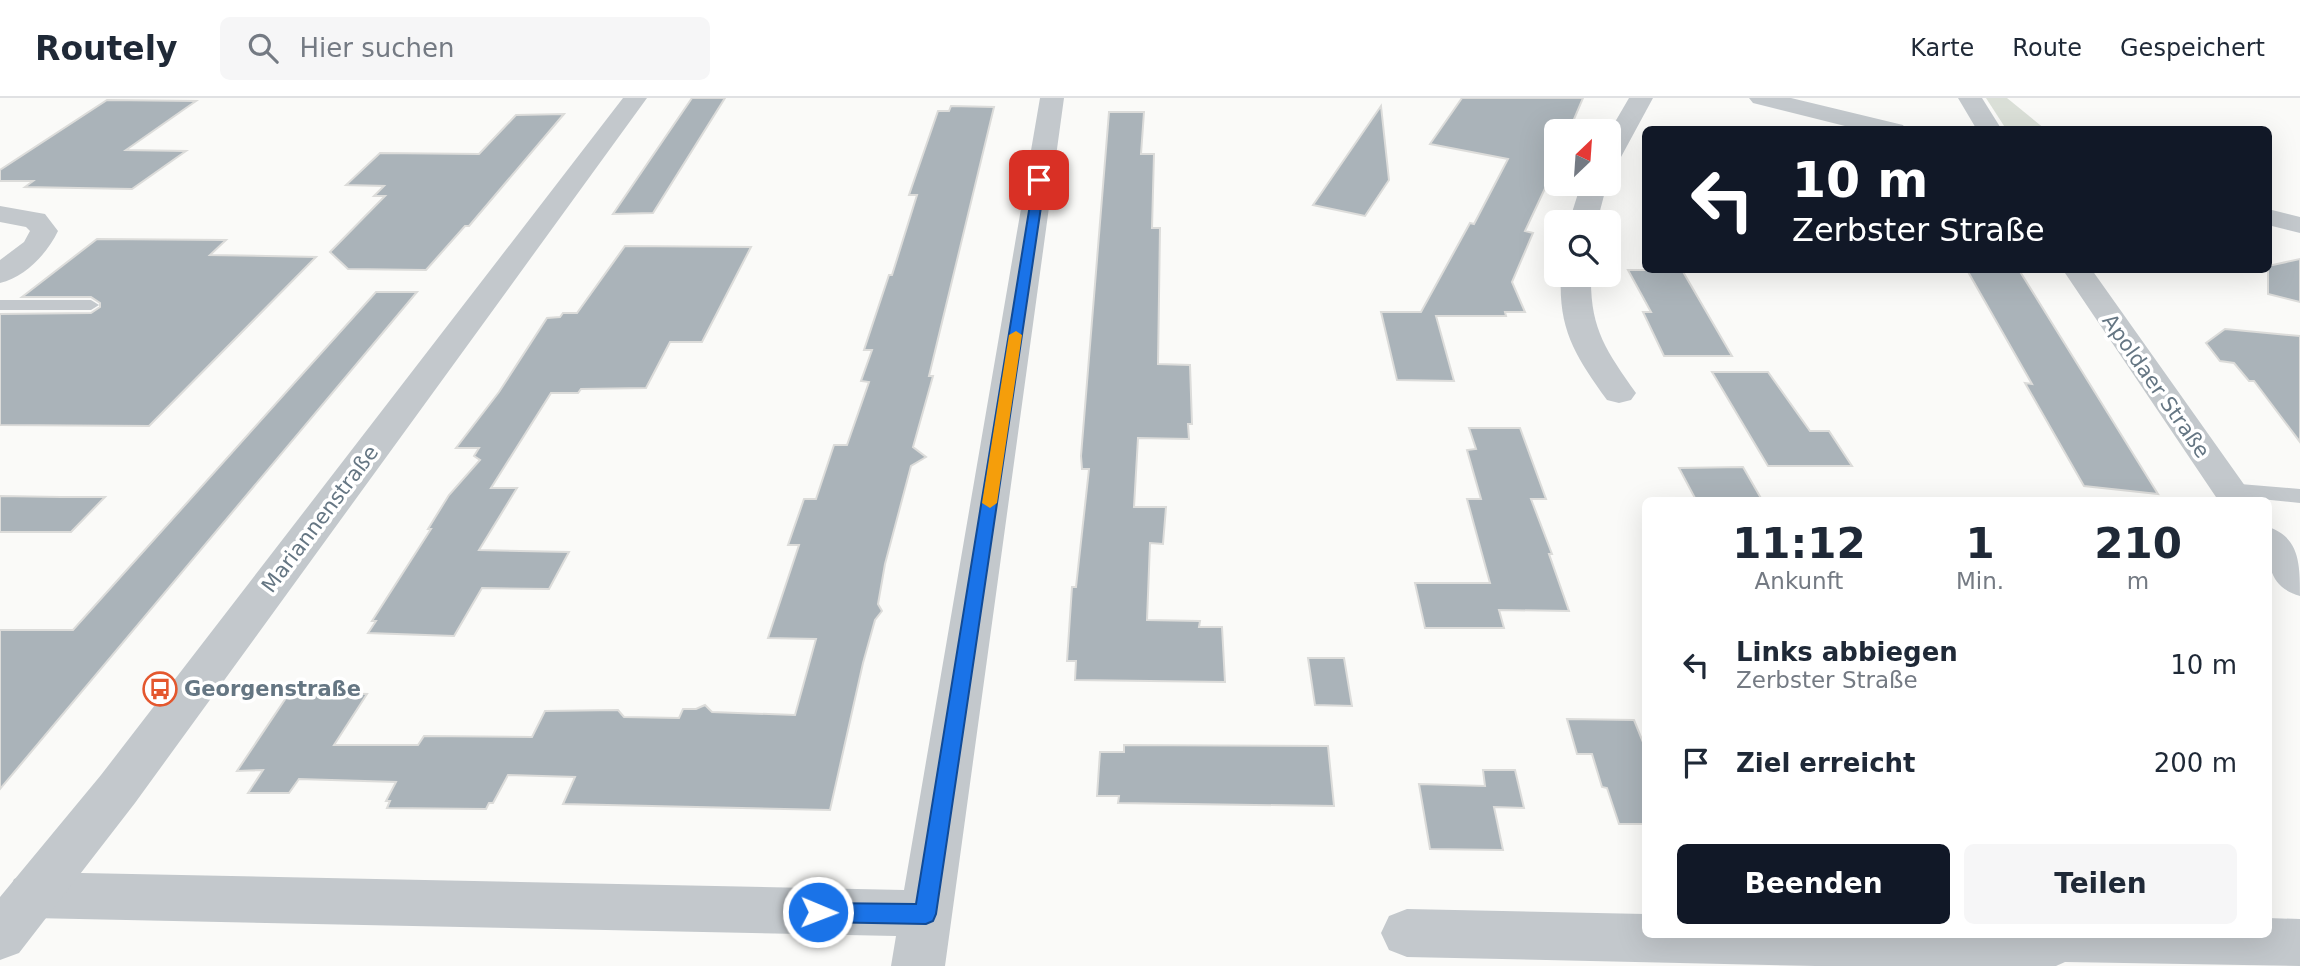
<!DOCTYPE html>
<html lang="de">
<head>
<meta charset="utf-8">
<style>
  :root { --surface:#fff; --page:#f6f6f7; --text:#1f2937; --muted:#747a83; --line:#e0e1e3; --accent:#111827 }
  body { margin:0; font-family:"DejaVu Sans",sans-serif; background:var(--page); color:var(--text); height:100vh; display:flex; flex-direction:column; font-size:26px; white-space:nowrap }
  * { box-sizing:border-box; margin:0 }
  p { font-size:23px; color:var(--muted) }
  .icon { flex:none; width:38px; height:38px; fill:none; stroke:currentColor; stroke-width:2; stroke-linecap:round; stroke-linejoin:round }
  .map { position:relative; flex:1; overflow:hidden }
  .details { position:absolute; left:1642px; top:399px; width:630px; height:441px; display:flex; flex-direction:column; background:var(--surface); border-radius:10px; box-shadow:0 7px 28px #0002 }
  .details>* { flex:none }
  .banner { position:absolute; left:1642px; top:28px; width:630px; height:147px; border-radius:10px; box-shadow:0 7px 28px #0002; background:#111827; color:#fff; overflow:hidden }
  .needle { width:46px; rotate:25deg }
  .fabs { position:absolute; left:1544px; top:21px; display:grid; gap:14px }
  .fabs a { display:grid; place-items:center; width:77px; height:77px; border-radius:10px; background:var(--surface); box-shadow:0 7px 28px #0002; font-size:35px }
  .pin { position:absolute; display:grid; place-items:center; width:60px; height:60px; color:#fff; margin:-30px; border-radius:14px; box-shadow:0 4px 10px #0006 }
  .me { position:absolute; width:77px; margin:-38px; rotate:91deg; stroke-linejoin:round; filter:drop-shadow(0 0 5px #0008) }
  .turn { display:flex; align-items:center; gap:24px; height:147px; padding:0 35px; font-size:32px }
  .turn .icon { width:91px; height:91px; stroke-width:2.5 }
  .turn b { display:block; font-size:49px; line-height:60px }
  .eta { display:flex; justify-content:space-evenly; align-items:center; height:119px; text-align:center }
  .eta b { font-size:42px; font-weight:700; line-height:49px }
  .button { display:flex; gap:14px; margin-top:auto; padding:14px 35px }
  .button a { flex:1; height:80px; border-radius:10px; background:var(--accent); color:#fff; font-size:28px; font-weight:700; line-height:80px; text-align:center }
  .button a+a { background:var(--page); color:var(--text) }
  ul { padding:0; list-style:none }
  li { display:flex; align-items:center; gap:21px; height:98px; padding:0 35px }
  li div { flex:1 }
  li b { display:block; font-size:26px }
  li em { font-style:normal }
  header { display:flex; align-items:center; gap:42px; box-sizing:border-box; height:98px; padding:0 35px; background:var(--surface); border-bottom:2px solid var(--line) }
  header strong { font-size:33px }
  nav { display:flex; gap:38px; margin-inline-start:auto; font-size:24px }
  .search { width:490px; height:63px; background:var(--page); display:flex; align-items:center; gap:18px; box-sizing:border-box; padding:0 24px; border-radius:10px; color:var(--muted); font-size:26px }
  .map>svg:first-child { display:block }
  .green { fill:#dadfd7 }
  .building { fill:#aab3b9; stroke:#dcdcda; stroke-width:2 }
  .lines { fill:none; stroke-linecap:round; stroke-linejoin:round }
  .service { fill:#c3c8cc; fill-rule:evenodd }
  .minor { fill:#c3c8cc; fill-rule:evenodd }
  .tertiary { fill:#c3c8cc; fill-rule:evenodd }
  .route { fill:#1a73e8; stroke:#114b97; stroke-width:2 }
  .slow { fill:#f59e0b }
  .labels { text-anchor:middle; stroke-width:7; stroke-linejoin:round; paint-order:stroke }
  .street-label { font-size:21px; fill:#657683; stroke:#fff }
  .poi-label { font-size:21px; font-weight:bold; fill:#657683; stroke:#fff; text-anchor:start }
</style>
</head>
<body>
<header>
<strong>Routely</strong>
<div class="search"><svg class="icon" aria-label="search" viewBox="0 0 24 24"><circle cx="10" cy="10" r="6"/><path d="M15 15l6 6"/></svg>Hier suchen</div>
<nav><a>Karte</a><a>Route</a><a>Gespeichert</a></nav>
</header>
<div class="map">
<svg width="2300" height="868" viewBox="0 0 2300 868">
  <rect width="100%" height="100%" fill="#fafaf8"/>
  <path class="green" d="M1986,0h21l38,31h-39z"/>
  <path class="building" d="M692,0h33l-72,115 -40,1z
    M1462,0h121l-14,33h-13v34l-31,66 8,2 -21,49 13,30h-20l1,4h-70l18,65 -57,-1 -16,-68h40l49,-89 4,1 34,-65 -78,-15z
    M107,2l89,1 -70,49 60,1 -54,38 -107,-2 8,-6h-33v-11z
    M951,8l43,1 -65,269h4l-20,71 13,10 -15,9 -26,98 -7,40 4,7 -7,9 -12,43 -33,147 -267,-6 12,-27 -67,-2 -15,28h-4l-3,6 -99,-1 3,-7h-4l10,-19 -97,-3 -10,14h-41l15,-23 -26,1 53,-79 77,2 -33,51h84l6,-9 108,1 13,-26 73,-1 6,7 55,1 4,-9h13l9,-4 7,7 83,3 21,-76 -48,-1 31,-93h-11l16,-46h12l18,-54h13l22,-63 -8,-1 11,-31h-8l25,-75h3l25,-80h-8l29,-84h11z
    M1381,8l8,74 -24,36 -52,-11z
    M1109,14h35l-3,42h13l-2,74h8l-2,136 32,1 2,59h-4l1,15 -51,-1 -4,69h32l-3,37 -13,-1 -3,77 53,1 -1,6h23l3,55 -150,-2 1,-19h-9l5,-74h4l13,-118h-7l-1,-13z
    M564,16l-95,112h-4l-39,44 -78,-1 -18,-17 55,-56h-11l10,-10 -38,-1 34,-32 99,1 37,-39z
    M97,141l129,1 -16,15 106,2 -167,169 -149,-1v-111l91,-1 9,-6v-4l-9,-6h-69z
    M625,148l126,1 -49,95h-32l-24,46 -65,1 -3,4h-27l-60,95h26l-38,62 90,2 -20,37 -67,-1 -28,48 -86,-3 8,-12h-4l59,-92h-3l21,-34 31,-35 -6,-4 5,-8h-23l43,-56 48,-74 13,-1 3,-4h14z
    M2300,161v43l-32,-8v-28z
    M1628,172h54l50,86h-68l-21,-44h8z
    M1967,172h52l139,224 -74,-8 -59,-103 7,1z
    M376,194h41l-417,497v-159h73z
    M2225,231l75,7v106l-46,-61h-5l-15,-18 -14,-2 -14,-18z
    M1712,274h56l42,59h19l23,35h-84z
    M1469,330h51l26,71h-15l21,55h-3l20,57 -70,-1 5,18h-79l-10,-45h75l-23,-84h14l-14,-49 9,-1z
    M1743,369l19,33h-66l-17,-32z
    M0,398l61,1h44l-34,35h-71z
    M1308,560h36l8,48 -37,-1z
    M1567,621l67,1 11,27v77h-26l-12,-36 -5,-1 -10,-33h-15z
    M1124,647l204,1 6,60 -216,-3 1,-7h-22l3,-44h24z
    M1483,672h32l9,38 -30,-1 9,43 -73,-1 -11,-65 66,2z"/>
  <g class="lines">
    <path class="service" d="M0,202h91l8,5 -8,5h-91z
      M2228,385l72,6v14l-79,-8 -3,-5 3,-5z"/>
    <path class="minor" d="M1040,0h24l-119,868h-54l5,-30 -864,-18 -18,-7 -7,-16 7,-16 18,-7 872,18z
      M1629,0h24l-32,59 -4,5 -9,3v-31z
      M1749,0h42l112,27 3,5h-45l-108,-27z
      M1958,0h24l20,32h-25z
      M1581,86h26l-10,38h-28z
      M0,108l45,8 13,17c-11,23 -33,46 -58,52v-23l24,-18 6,-11 -4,-4 -26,-5z
      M2268,111l32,8v16l-32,-8z
      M2063,172h29l163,230h-37z
      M1561,177h30c-1,54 15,75 45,118l-5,7 -12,3 -12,-3c-31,-43 -49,-70 -46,-125z
      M2268,429c32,10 32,38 32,69 -35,-10 -32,-38 -32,-69z
      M1407,811l238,5v20h623v-16l32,1v47l-235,-4 -9,4h-240l-409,-9 -18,-7 -8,-17 8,-17z"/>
    <path class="tertiary" d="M623,0h24l-512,705 -116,150 -19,7v-63l101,-122z"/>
  </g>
  <path class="route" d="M1039,79l6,3 -109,734 -3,7 -7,3 -108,-2 -8,-3 -3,-7 3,-7 8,-2 98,1 118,-724z"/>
  <path class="slow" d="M1016,233l6,4 -25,168 -7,5 -8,-5 27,-168z"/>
  <defs>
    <symbol id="bus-ring" viewBox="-11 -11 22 22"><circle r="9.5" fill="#fff" stroke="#e4572e" stroke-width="1.5"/><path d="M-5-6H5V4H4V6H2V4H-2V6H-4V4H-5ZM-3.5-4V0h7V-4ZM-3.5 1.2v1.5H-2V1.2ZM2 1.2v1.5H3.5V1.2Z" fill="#e4572e"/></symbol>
  </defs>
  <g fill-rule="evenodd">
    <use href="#bus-ring" x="141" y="572" width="38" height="38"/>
  </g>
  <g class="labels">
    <g class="street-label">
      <text transform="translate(2156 288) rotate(55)" y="7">Apoldaer Straße</text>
      <text transform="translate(320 421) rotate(-53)" y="7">Mariannenstraße</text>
    </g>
    <g class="poi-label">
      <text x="184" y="598">Georgenstraße</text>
    </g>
  </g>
</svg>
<div class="fabs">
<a><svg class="needle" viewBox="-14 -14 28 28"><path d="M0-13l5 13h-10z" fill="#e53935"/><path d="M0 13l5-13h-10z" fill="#747a83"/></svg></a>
<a><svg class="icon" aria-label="search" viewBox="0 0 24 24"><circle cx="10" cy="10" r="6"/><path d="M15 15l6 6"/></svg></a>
</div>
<div class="pin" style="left:1039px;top:82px;background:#d93025"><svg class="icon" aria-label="arrive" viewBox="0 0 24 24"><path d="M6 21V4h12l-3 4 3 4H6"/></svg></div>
<svg class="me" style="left:818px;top:814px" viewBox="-20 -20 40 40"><circle r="17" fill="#1a73e8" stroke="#fff" stroke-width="3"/><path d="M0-11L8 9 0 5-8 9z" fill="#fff"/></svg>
<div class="banner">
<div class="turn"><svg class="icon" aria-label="left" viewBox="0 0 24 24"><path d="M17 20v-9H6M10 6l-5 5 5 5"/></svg><div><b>10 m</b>Zerbster Straße</div></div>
</div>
<section class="details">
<div class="eta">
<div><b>11:12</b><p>Ankunft</p></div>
<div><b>1</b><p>Min.</p></div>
<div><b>210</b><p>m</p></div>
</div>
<ul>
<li><svg class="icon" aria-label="left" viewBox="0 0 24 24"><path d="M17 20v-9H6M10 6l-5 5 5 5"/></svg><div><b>Links abbiegen</b><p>Zerbster Straße</p></div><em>10 m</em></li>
<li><svg class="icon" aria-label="arrive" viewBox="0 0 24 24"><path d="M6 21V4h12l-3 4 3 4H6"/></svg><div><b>Ziel erreicht</b></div><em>200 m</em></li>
</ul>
<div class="button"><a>Beenden</a><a>Teilen</a></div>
</section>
</div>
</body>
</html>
